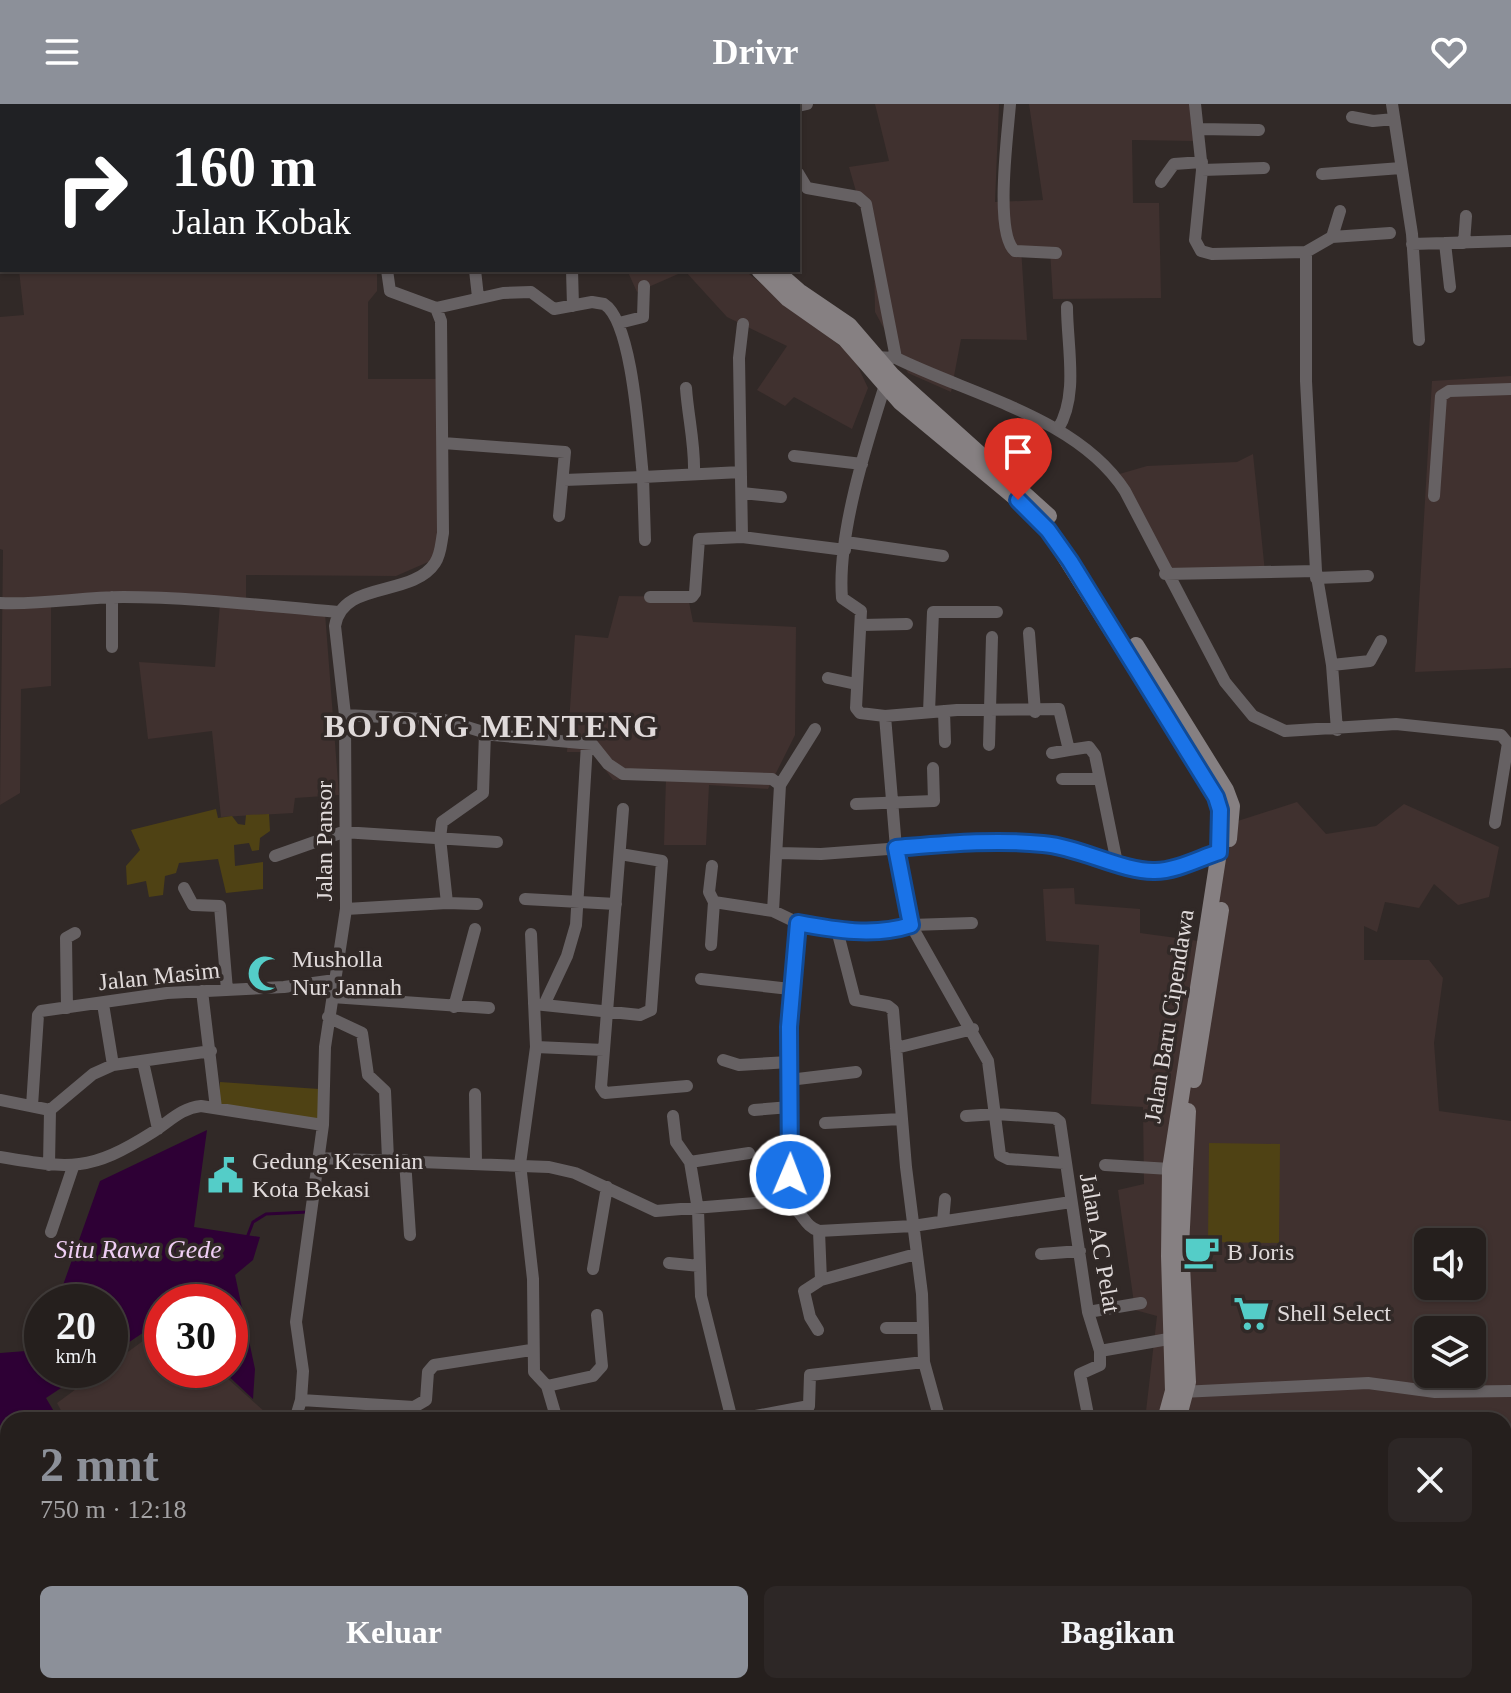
<!DOCTYPE html>
<html lang="id">
<head>
<meta charset="utf-8">
<style>
  :root { --surface:#251f1d; --page:#2d2726; --text:#f1f3f6; --muted:#a3a2a4; --line:#423d3b; --accent:#8c9099 }
  body { margin:0; font-family:Georgia,serif; background:var(--page); color:var(--text); height:100vh; display:flex; flex-direction:column; font-size:30px; white-space:nowrap }
  * { box-sizing:border-box; margin:0 }
  p { font-size:26px; color:var(--muted) }
  .icon { flex:none; width:44px; height:44px; fill:none; stroke:currentColor; stroke-width:2; stroke-linecap:round; stroke-linejoin:round }
  .map { position:relative; flex:1; overflow:hidden }
  .panel { position:absolute; left:0px; top:1308px; width:1512px; height:282px; display:flex; flex-direction:column; background:var(--surface); border-radius:24px 24px 0 0; box-shadow:0 2px 6px #0004,0 0 0 2px var(--line) }
  .panel>* { flex:none }
  .hud { position:absolute; left:0px; top:0px; width:800px; height:168px; box-shadow:0 2px 6px #0004,0 0 0 2px var(--line); background:#202124; color:#fff; overflow:hidden }
  .controls { position:absolute; left:1414px; top:1124px; display:grid; gap:16px }
  .controls a { display:grid; place-items:center; width:72px; height:72px; border-radius:12px; background:var(--surface); box-shadow:0 2px 6px #0004,0 0 0 2px var(--line); font-size:40px }
  .speed { position:absolute; left:24px; top:1180px; display:flex; gap:16px; font-size:40px; font-weight:700; text-align:center }
  .speed>* { display:grid; place-content:center; width:104px; height:104px; border-radius:50%; background:var(--surface); box-shadow:0 2px 6px #0004,0 0 0 2px var(--line); line-height:1 }
  .speed small { font-size:20px; font-weight:400 }
  .speed .limit { border:12px solid #d22; background:#fff; color:#111 }
  .pin { position:absolute; display:grid; place-items:center; width:68px; height:68px; color:#fff; margin:-82px -34px; border-radius:50% 50% 50% 0; rotate:-45deg; box-shadow:0 0 8px #0007 }
  .pin .icon { rotate:45deg }
  .me { position:absolute; width:88px; margin:-44px; rotate:1deg; stroke-linejoin:round; filter:drop-shadow(0 0 6px #0008) }
  .turn { display:flex; align-items:center; gap:28px; height:168px; padding:0 40px; font-size:36px }
  .turn .icon { width:104px; height:104px; stroke-width:2.5 }
  .turn b { display:block; font-size:56px; line-height:68px }
  .round { display:grid; place-items:center; flex:none; width:84px; height:84px; border-radius:12px; background:var(--page) }
  .overview { display:flex; align-items:center; justify-content:space-between; height:136px; padding:0 40px }
  h1 { font-size:48px; font-weight:700; line-height:60px; color:var(--accent) }
  .action { display:flex; gap:16px; margin-top:auto; padding:16px 40px }
  .action a { flex:1; height:92px; border-radius:12px; background:var(--accent); color:#fff; font-size:32px; font-weight:700; line-height:92px; text-align:center }
  .action a+a { background:var(--page); color:var(--text) }
  header { display:flex; justify-content:space-between; align-items:center; height:104px; padding:0 40px; background:var(--accent); color:#fff; font-size:36px; font-weight:700 }
  .map>svg:first-child { display:block }
  .built { fill:#40312f; fill-rule:evenodd }
  .green { fill:#4f4214 }
  .water { fill:#2e0035 }
  .lines { fill:none; stroke-linecap:round; stroke-linejoin:round }
  .stream { stroke:#2e0035; stroke-width:3 }
  .river { stroke:#2e0035; stroke-width:18 }
  .street { stroke:#666163; stroke-width:12 }
  .secondary { stroke:#868082; stroke-width:16 }
  .primary { stroke:#a0979a; stroke-width:18 }
  .route-casing { stroke:#114b97; stroke-width:20 }
  .route { stroke:#1a73e8; stroke-width:14 }
  .labels { text-anchor:middle; stroke-width:7; stroke-linejoin:round; paint-order:stroke }
  .street-label { font-size:24px; fill:#e0dada; stroke:#312927 }
  .poi-label { font-size:24px; fill:#e0dada; stroke:#312927; text-anchor:start }
  .water-label { font-size:26px; font-style:italic; fill:#efcef4; stroke:#312927 }
  .district-label { font-size:32px; font-weight:bold; letter-spacing:2px; fill:#e0dada; stroke:#312927 }
</style>
</head>
<body>
<header><svg class="icon" aria-label="menu" viewBox="0 0 24 24"><path d="M4 6h16M4 12h16M4 18h16"/></svg>Drivr<svg class="icon" aria-label="heart" viewBox="0 0 24 24"><path d="M12 20l-8-8c-3-5 5-10 8-4 3-6 11-1 8 4z"/></svg></header>
<div class="map">
<svg width="1511" height="1589" viewBox="0 0 1511 1589">
  <rect width="100%" height="100%" fill="#312927"/>
  <path class="built" d="M875,0h124l-4,98 48,-2 -14,-96h162l5,37 -64,-1 1,63h26l2,95 -108,1 -3,-49 -29,-2 6,92 -66,-1 -10,53 -43,-19 -33,-61 -1,-58 -25,-87 40,-6z
    M19,166h358v21l-9,11v77h69l7,134 -9,46 -39,17 -150,-1v31l79,7 14,182 -44,3 -2,15 -72,4 -9,-86 -64,8 -9,-77 76,5 5,-64 -169,-3v86l-30,3 -1,104 -20,12 3,-255 -3,-1v-232l24,-2z
    M627,166h117l109,86 15,32 -16,41 -58,-32 -9,9 -28,-16 30,-44 -60,-29 -42,-46 -48,21z
    M1511,272v292l-96,4 17,-291z
    M1253,350l12,118h-104l-45,-97 31,-9 90,-4z
    M619,492l69,1 5,25 103,5 -1,108 -27,54 -59,-4 -3,60h-42l2,-67 -53,2 -21,-28h-25l8,-117 33,3z
    M1297,698l29,32 50,-8 28,-22 95,43 -10,50 -31,8 -24,-21 -15,24 -34,-6 -8,30 -13,-6v34h65l14,18 -9,65 5,68 72,10v488l-7,8v-197h-359l12,-104 -22,-6 -17,-120 26,-6 -1,-77 -52,-3 8,-159 -53,-4 -3,-52 31,-1 1,16 65,5v24l66,9 13,-115zM1428,1138h44v44h-44zM1428,1226h44v44h-44z
    M162,1223v43h56l48,43 -10,7h-190l-9,-17 45,-33h8v-5z
    M1256,1582h140l-12,7h-127z"/>
  <path class="green" d="M216,705l2,9 14,-2 6,8 7,1 1,-10 23,-1 1,17 -10,7 -1,12 -7,1 -3,-8 -15,2 1,21 28,-4v27l-37,4 -8,-34 -39,4 -3,10 -11,3 -2,19 -14,2 -3,-16 -19,4 -1,-19 14,-16 -9,-20z
    M220,978l99,7 1,32 -101,-17z
    M1209,1039l71,1 -1,99 -71,-1z"/>
  <path class="water" d="M207,1026l-13,97 66,10 -7,23 -18,15 20,94 -2,30 -31,-29h8v-68h-68v18l-52,35v-53h-53l43,-121z
    M42,1240v26h46l-42,28 13,22h-51v41h-8v-108l39,-3z"/>
  <g class="lines">
    <path class="stream" d="M248,1131l5,-13 13,-8 42,-2"/>
    <path class="river" d="M1504,1539l7,-4
      M1419,1589l12,-7"/>
    <path class="street" d="M372,0v2
      M553,0v2
      M735,0l2,2
      M1010,0c-2,28 -16,130 5,147l41,2
      M1195,0l7,66 -7,70 6,11 11,3 94,-2 26,-15 8,-26
      M1392,0l20,130 7,106
      M528,2l1,-2
      M798,2l9,-2
      M1352,13l21,4 21,-2
      M1199,25l60,1
      M1202,66l62,-2
      M798,69l9,15 51,9 8,7 30,154
      M1322,70l79,-6
      M1161,78l13,-18 28,-2
      M1332,133l58,-4
      M1445,139l5,44
      M1464,139l2,-27
      M1412,140l99,-3
      M1306,148v129l10,190 16,94 5,65
      M475,166l3,27
      M572,166l1,36
      M436,204l67,-15 28,-1 23,17 38,-7 12,2c29,18 35,137 39,173l98,-5
      M619,219l24,-6 1,-31
      M743,220l-4,34 3,179 103,13
      M874,253l22,1c75,37 182,60 229,133l100,191 28,34 32,15 111,-7 105,11 10,12
      M885,281c-19,60 -48,151 -43,213l19,13 -5,97 4,5 25,3 11,132 15,77 77,136 12,94 8,4 56,4
      M686,284c2,29 9,56 8,85
      M1058,325c21,-34 9,-83 9,-122
      M443,339l122,9 -6,64
      M794,352l68,8
      M564,376l79,-3 2,63
      M742,389l39,4
      M1434,392l7,-100 8,-5 62,-2
      M846,438l97,14
      M1165,470l151,-3
      M1316,474l52,-2
      M112,493v50
      M650,493h42l3,-4 4,-54 43,-2
      M0,499c44,2 81,-6 123,-6 71,0 143,9 215,15
      M862,521l45,-1
      M1029,529l6,79
      M1332,561l38,-4 11,-20
      M828,574l28,6
      M944,607l1,31
      M929,608l4,-100h64
      M345,611l99,5 49,15 99,9 16,20 15,10 149,5 8,6
      M885,612l72,-6 102,-1 10,41 20,-3 6,8 22,108
      M989,641l3,-108
      M1052,649l17,-3
      M1062,675h38
      M780,681l35,-56
      M856,700l78,-3 -1,-33
      M1495,719l13,-80
      M778,749l43,1 175,-13 66,5 93,25 64,-19
      M275,752l68,-24 154,10
      M712,762l-3,26 5,10 59,9 25,12 39,7 41,2 33,-7 61,-2
      M184,784l9,17 27,1 7,84
      M525,795l91,5
      M447,799l30,1
      M346,805l101,-6 -7,-65 2,-16 41,-29 2,-61
      M773,807l7,-126
      M837,826l18,70 33,6 5,4 13,157 16,127 2,68 16,58
      M531,830l5,113 -16,117 13,115 1,93 13,14
      M711,841l3,-43
      M701,875l89,10
      M202,887l14,117
      M332,893l157,11
      M103,900l10,61
      M534,900l106,11 11,-5 11,-149 -42,-7
      M544,901l23,-49 9,-31 11,-181
      M454,903l21,-78
      M67,904l-1,-70 9,-5
      M328,913l34,16 6,42 17,16 3,68
      M536,943l68,3 -3,37 4,6 82,-7
      M896,944l77,-19
      M604,946l19,-241
      M723,956l16,5 50,-3
      M143,958l15,67
      M789,976l67,-8
      M475,990l1,68
      M0,996l50,10 -1,55
      M32,1002l6,-91 3,-4 126,-18 117,-6 51,-7
      M50,1006l43,-36 20,-9 98,-14
      M754,1006l36,-3
      M673,1012l3,26 14,20 8,48 3,86 31,124
      M966,1012l30,-2 59,4 5,4 28,190 12,39v14l-20,9 9,46
      M825,1019l76,-4
      M0,1053c71,12 90,15 153,-25 16,-10 28,-24 48,-26l122,19
      M318,1054l231,9 26,6 81,38 125,-10c24,8 20,24 38,30l94,-5 158,-24
      M405,1056l5,75
      M690,1058l59,-9
      M1105,1061l65,4
      M781,1097l9,-26 -1,-148 9,-104
      M943,1117l2,-22
      M819,1127l2,49 95,-26
      M51,1128l22,-65
      M1041,1150l39,-3
      M669,1159l31,3
      M593,1165l14,-82
      M1088,1208l53,-9
      M886,1224h35
      M818,1226l-8,-13 -6,-26 17,-11
      M1100,1247l74,-13
      M1181,1288l187,-9 67,9 76,-1
      M301,1296l113,7 12,-7 2,-28 6,-7 97,-15
      M295,1316l6,-20 2,-29 -7,-49 27,-197 2,-78 21,-138 -1,-194 -10,-89c7,-46 77,-28 100,-63 6,-9 6,-20 8,-30l-2,-212 -5,-13 -46,-17 -3,-21
      M557,1316l-10,-34 46,-10 9,-10 -5,-51
      M734,1316l75,-14 1,-31 114,-13
      M0,1392l8,5
      M0,1473l8,-4
      M0,1511l8,5
      M135,1582l2,7
      M227,1582v7
      M421,1582l1,7
      M515,1582l1,7
      M573,1582l1,7
      M672,1582l2,7
      M625,1589l13,-3
      M1486,1589l12,-6"/>
    <path class="secondary" d="M643,0l2,2
      M658,0l2,2
      M759,166l29,29 57,40 55,63 118,98 30,30 168,267 4,13 -1,42 -49,317 -1,87 4,135 -8,29
      M775,166l24,21 50,34 43,50 157,141
      M1136,541l90,145 6,16 -3,33
      M1194,976l27,-170
      M1178,1316l10,-38 -7,-136 7,-135
      M1191,1582l1,7
      M1208,1582l2,7"/>
    <path class="primary" d="M3,2l6,-2"/>
  </g>
  <g class="lines">
    <defs>
      <path id="route" d="M790,1071l-1,-148 9,-104c37,7 76,14 113,2l-15,-77c49,-4 97,-9 147,-4 37,3 80,28 112,27 21,0 45,-13 64,-19l1,-42 -4,-13 -146,-236 -22,-31 -30,-30"/>
    </defs>
    <use href="#route" class="route-casing"/>
    <use href="#route" class="route"/>
  </g>
  <defs>
    <symbol id="mosque-bare" viewBox="-9 -9 18 18"><path d="M3.5-4.9A6 6 0 1 0 3.5 4.9A5 5 0 1 1 3.5-4.9Z" fill="#54cdc8" stroke="#312927" stroke-width="2.5" paint-order="stroke"/></symbol>
    <symbol id="civic-bare" viewBox="-9 -9 18 18"><path d="M-.6-6.5H3V-4.5H.6V-3L4-1V1h2V6H-6V1h2V-1L-.6-3ZM-1.2 2.5V6h2.4V2.5Z" fill="#54cdc8" stroke="#312927" stroke-width="2.5" paint-order="stroke"/></symbol>
    <symbol id="cafe-bare" viewBox="-9 -9 18 18"><path d="M-5.5-4.5H6V0H3Q3 3.5 0 3.5H-2.5Q-5.5 3.5-5.5 0ZM3-3.2v2h1.7v-2ZM-6 4.5H4V6H-6Z" fill="#54cdc8" stroke="#312927" stroke-width="2.5" paint-order="stroke"/></symbol>
    <symbol id="supermarket-bare" viewBox="-9 -9 18 18"><path d="M-6-5.5h2.5l.6 2H6L4.5 2H-2.5L-4.4-4H-6ZM-1.5 3.2a1.3 1.3 0 1 0 .1 0ZM3 3.2a1.3 1.3 0 1 0 .1 0Z" fill="#54cdc8" stroke="#312927" stroke-width="2.5" paint-order="stroke"/></symbol>
  </defs>
  <g fill-rule="evenodd">
    <use href="#mosque-bare" x="240" y="844" width="51" height="51"/>
    <use href="#civic-bare" x="200" y="1046" width="51" height="51"/>
    <use href="#cafe-bare" x="1176" y="1122" width="51" height="51"/>
    <use href="#supermarket-bare" x="1226" y="1184" width="51" height="51"/>
  </g>
  <g class="labels">
    <g class="street-label">
      <text transform="translate(324 737) rotate(-90)" y="8">Jalan Pansor</text>
      <text transform="translate(159 872) rotate(-6)" y="8">Jalan Masim</text>
      <text transform="translate(1169 912) rotate(-81)" y="8">Jalan Baru Cipendawa</text>
      <text transform="translate(1100 1139) rotate(80)" y="8">Jalan AC Pelat</text>
    </g>
    <g class="poi-label">
      <text x="292" y="863">Musholla<tspan x="292" dy="28">Nur Jannah</tspan></text>
      <text x="252" y="1065">Gedung Kesenian<tspan x="252" dy="28">Kota Bekasi</tspan></text>
      <text x="1227" y="1156">B Joris</text>
      <text x="1277" y="1217">Shell Select</text>
    </g>
    <g class="water-label">
      <text x="138" y="1154">Situ Rawa Gede</text>
    </g>
    <g class="district-label">
      <text x="492" y="633">BOJONG MENTENG</text>
    </g>
  </g>
</svg>
<div class="controls">
<a><svg class="icon" aria-label="sound" viewBox="0 0 24 24"><path d="M4 9h4l5-4v14l-5-4H4zM17 9q2 3 0 6"/></svg></a>
<a><svg class="icon" aria-label="layers" viewBox="0 0 24 24"><path d="M12 4l9 5-9 5-9-5zM3 14l9 5 9-5"/></svg></a>
</div>
<div class="speed"><div>20<small>km/h</small></div><div class="limit">30</div></div>
<div class="pin" style="left:1018px;top:396px;background:#d93025"><svg class="icon" aria-label="arrive" viewBox="0 0 24 24"><path d="M6 21V4h12l-3 4 3 4H6"/></svg></div>
<svg class="me" style="left:790px;top:1071px" viewBox="-20 -20 40 40"><circle r="17" fill="#1a73e8" stroke="#fff" stroke-width="3"/><path d="M0-11L8 9 0 5-8 9z" fill="#fff"/></svg>
<div class="hud">
<div class="turn"><svg class="icon" aria-label="right" viewBox="0 0 24 24"><path d="M7 20v-9h11M14 6l5 5-5 5"/></svg><div><b>160 m</b>Jalan Kobak</div></div>
</div>
<section class="panel">
<div class="overview"><div><h1>2 mnt</h1><p>750 m · 12:18</p></div><a class="round"><svg class="icon" aria-label="close" viewBox="0 0 24 24"><path d="M6 6l12 12M18 6L6 18"/></svg></a></div>
<div class="action"><a>Keluar</a><a>Bagikan</a></div>
</section>
</div>
</body>
</html>
